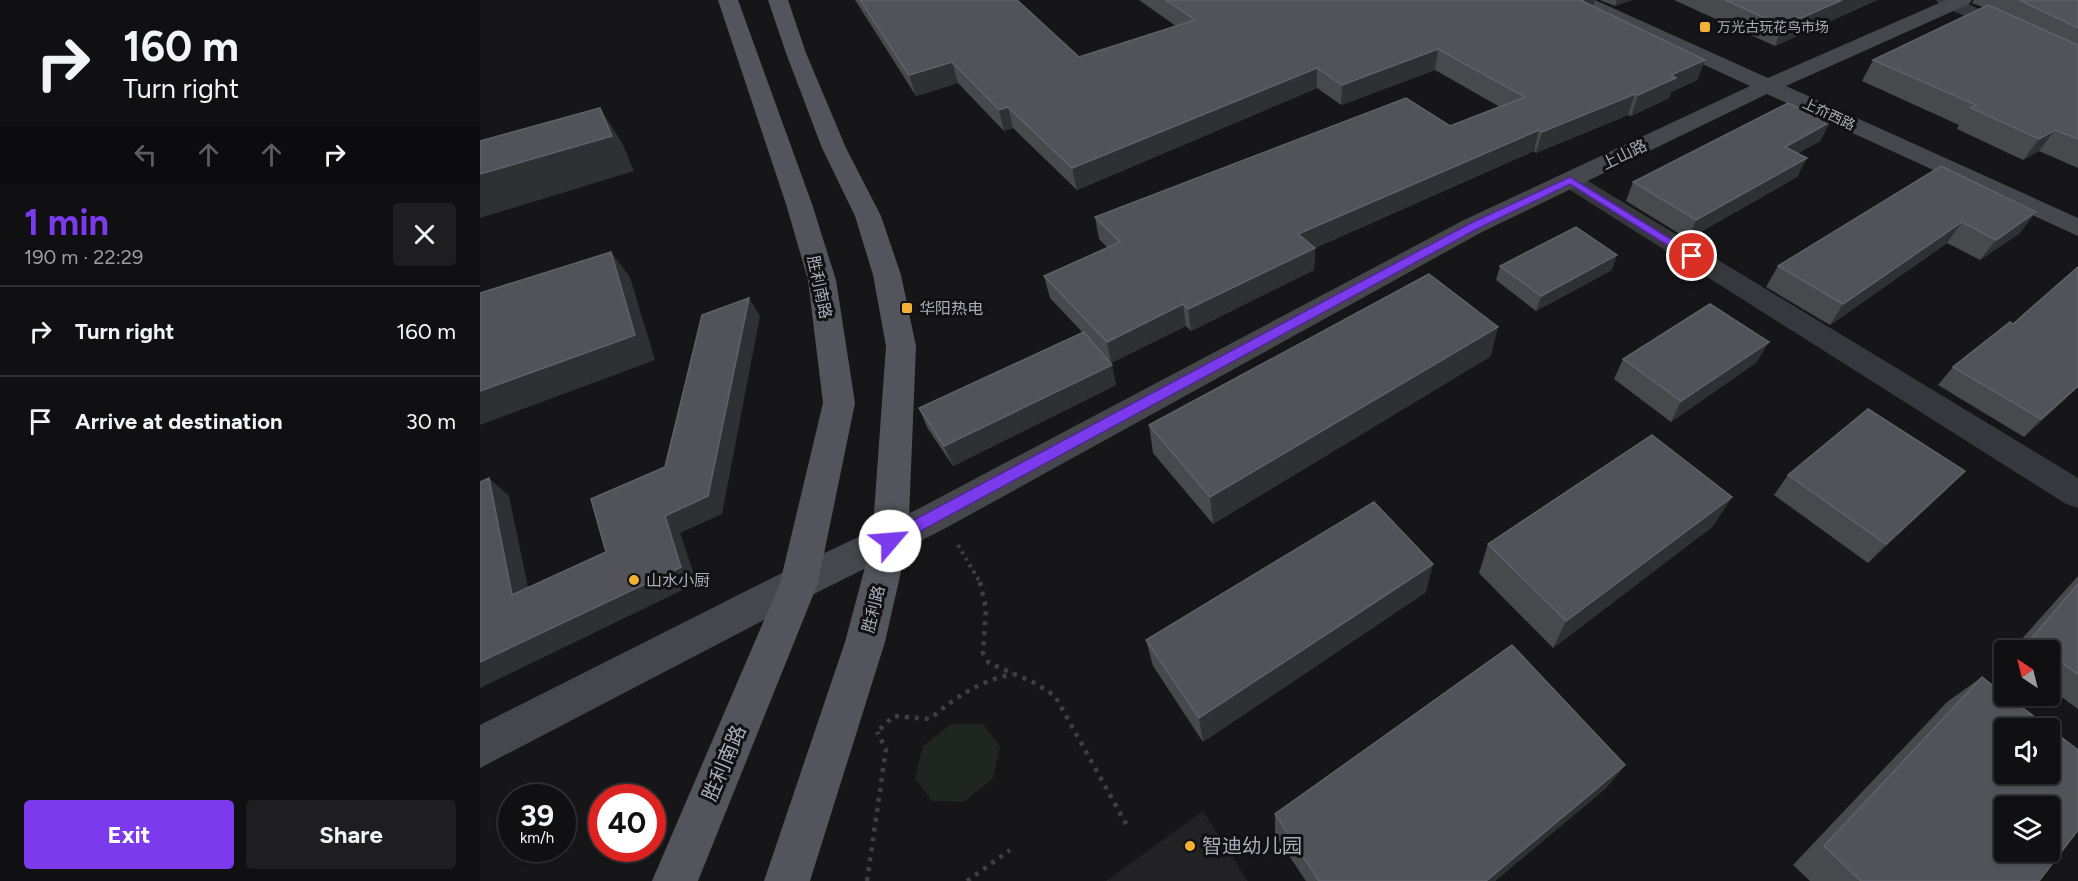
<!DOCTYPE html>
<html lang="en">
<head>
<meta charset="utf-8">
<style>
  :root { --surface:#101012; --page:#1e1e20; --text:#f1f3f6; --muted:#9c9d9f; --line:#303032; --accent:#7c3aed }
  body { margin:0; font-family:Figtree,"Noto Sans SC",sans-serif; background:var(--page); color:var(--text); height:100vh; display:flex; flex-direction:column; font-size:22px; white-space:nowrap }
  * { box-sizing:border-box; margin:0 }
  p { font-size:20px; color:var(--muted) }
  .icon { flex:none; width:33px; height:33px; fill:none; stroke:currentColor; stroke-width:2; stroke-linecap:round; stroke-linejoin:round }
  .map { position:relative; flex:1; overflow:hidden }
  .side { display:flex; flex-direction:column; background:var(--surface); width:480px }
  .side>* { flex:none }
  .guide { background:#101012; color:var(--text); overflow:hidden }
  .needle { width:39px; rotate:325deg }
  .buttons { position:absolute; left:1514px; top:640px; display:grid; gap:12px }
  .buttons a { display:grid; place-items:center; width:66px; height:66px; border-radius:6px; background:var(--surface); box-shadow:0 2px 4px #0004,0 0 0 2px var(--line); font-size:30px }
  .speed { position:absolute; left:18px; top:784px; display:flex; gap:12px; font-size:30px; font-weight:700; text-align:center }
  .speed>* { display:grid; place-content:center; width:78px; height:78px; border-radius:50%; background:var(--surface); box-shadow:0 2px 4px #0004,0 0 0 2px var(--line); line-height:1 }
  .speed small { font-size:15px; font-weight:400 }
  .speed .limit { border:9px solid #d22; background:#fff; color:#111 }
  .pin { position:absolute; display:grid; place-items:center; width:51px; height:51px; color:#fff; margin:-26px; border:3px solid #fff; border-radius:50%; box-shadow:0 2px 6px #0007 }
  .me { position:absolute; width:66px; margin:-33px; rotate:63deg; stroke-linejoin:round; filter:drop-shadow(0 0 4px #0008) }
  .turn { display:flex; align-items:center; gap:21px; height:126px; padding:0 24px; font-size:27px }
  .turn .icon { width:78px; height:78px; stroke-width:2.5 }
  .turn b { display:block; font-size:42px; line-height:51px }
  .lanes { display:flex; align-items:center; height:57px; padding:0 24px; background:#0003; justify-content:center; gap:30px; direction:ltr }
  .lanes .off { opacity:.35 }
  .round { display:grid; place-items:center; flex:none; width:63px; height:63px; border-radius:6px; background:var(--page) }
  .headline { display:flex; align-items:center; justify-content:space-between; height:102px; padding:0 24px }
  h1 { font-size:36px; font-weight:700; line-height:45px; color:var(--accent) }
  .button { display:flex; gap:12px; margin-top:auto; padding:12px 24px }
  .button a { flex:1; height:69px; border-radius:6px; background:var(--accent); color:#fff; font-size:24px; font-weight:700; line-height:69px; text-align:center }
  .button a+a { background:var(--page); color:var(--text) }
  ul { padding:0; list-style:none }
  li { display:flex; align-items:center; gap:18px; height:90px; padding:0 24px; border-top:2px solid var(--line) }
  li div { flex:1 }
  li b { display:block; font-size:22px }
  li em { font-style:normal }
  main { display:flex; flex:1; min-height:0 }
  .map>svg:first-child { display:block }
  .built { fill:#222225 }
  .green { fill:#1e261f }
  .lines { fill:none; stroke-linecap:round; stroke-linejoin:round }
  .path-far1 { stroke:#3d3f44; stroke-width:4; stroke-dasharray:3 4.5; stroke-linecap:butt }
  .path { stroke:#3d3f44; stroke-width:4.5; stroke-dasharray:4 6; stroke-linecap:butt }
  .street { fill:#37383d; fill-rule:evenodd }
  .secondary { fill:#45474d; fill-rule:evenodd }
  .primary { fill:#53555c; fill-rule:evenodd }
  .wall { fill:#47494d }
  .shaded-wall { fill:#2f3033 }
  .building { fill:#525359; stroke:#5f6168; stroke-width:1.5; fill-rule:evenodd }
  .route { fill:#7c3aed; stroke:#51269a; stroke-width:1.5 }
  .poi-dot { fill:#f2b134; stroke:#111113; stroke-width:2 }
  .labels { text-anchor:middle; stroke-width:6; stroke-linejoin:round; paint-order:stroke }
  .far-poi-label { font-size:14px; fill:#a8adb8; stroke:#111113; text-anchor:start }
  .far-street-label { font-size:14px; fill:#a8adb8; stroke:#111113 }
  .street-label { font-size:16px; fill:#a8adb8; stroke:#111113 }
  .poi-label { font-size:16px; fill:#a8adb8; stroke:#111113; text-anchor:start }
  .near-street-label { font-size:20px; fill:#a8adb8; stroke:#111113 }
  .near-poi-label { font-size:20px; fill:#a8adb8; stroke:#111113; text-anchor:start }
</style>
</head>
<body>
<main>
<section class="side">
<div class="guide">
<div class="turn"><svg class="icon" aria-label="right" viewBox="0 0 24 24"><path d="M7 20v-9h11M14 6l5 5-5 5"/></svg><div><b>160 m</b>Turn right</div></div>
<div class="lanes"><svg class="icon off" aria-label="left" viewBox="0 0 24 24"><path d="M17 20v-9H6M10 6l-5 5 5 5"/></svg><svg class="icon off" aria-label="ahead" viewBox="0 0 24 24"><path d="M12 20V5M6 11l6-6 6 6"/></svg><svg class="icon off" aria-label="ahead" viewBox="0 0 24 24"><path d="M12 20V5M6 11l6-6 6 6"/></svg><svg class="icon" aria-label="right" viewBox="0 0 24 24"><path d="M7 20v-9h11M14 6l5 5-5 5"/></svg></div>
</div>
<div class="headline"><div><h1>1 min</h1><p>190 m · 22:29</p></div><a class="round"><svg class="icon" aria-label="close" viewBox="0 0 24 24"><path d="M6 6l12 12M18 6L6 18"/></svg></a></div>
<ul>
<li><svg class="icon" aria-label="right" viewBox="0 0 24 24"><path d="M7 20v-9h11M14 6l5 5-5 5"/></svg><div><b>Turn right</b></div><em>160 m</em></li>
<li><svg class="icon" aria-label="arrive" viewBox="0 0 24 24"><path d="M6 21V4h12l-3 4 3 4H6"/></svg><div><b>Arrive at destination</b></div><em>30 m</em></li>
</ul>
<div class="button"><a>Exit</a><a>Share</a></div>
</section>
<div class="map">
<svg width="1598" height="881" viewBox="0 0 1598 881">
  <rect width="100%" height="100%" fill="#161618"/>
  <path class="built" d="M723,811l45,70h-142z"/>
  <path class="green" d="M471,724h32l17,22 -7,32 -29,24 -32,-1 -17,-23 8,-32z"/>
  <g class="lines">
    <path class="path-far1" d="M478,545l23,39"/>
    <path class="path" d="M500,582l6,26 -3,45 6,10 48,21 18,12 74,133
      M400,729l14,-13 36,3c26,-22 49,-38 83,-45
      M387,881l19,-132 -9,-17
      M487,881l43,-31"/>
    <path class="street" d="M1456,0h24l118,57v14l-139,-67z
      M1090,173l8,2 500,303v30l-12,-4 -504,-319 -4,-5 4,-5z"/>
    <path class="secondary" d="M1089,0h26l173,78 178,-78h26l-3,4 -183,82 292,132v18l-311,-142 -285,138 -538,297 -132,66 -332,173v-43l306,-154 132,-62 546,-289 286,-134 -178,-82z"/>
    <path class="primary" d="M238,0h20l74,204 24,76 19,123 -37,180 -120,298h-46l128,-298 43,-180 -15,-123 -22,-76z
      M288,0h20l18,53 40,95 35,68 20,59 15,71 -8,195 -23,101 -75,239h-46l81,-239 27,-101 14,-195 -13,-71 -18,-59 -33,-68 -36,-95z"/>
  </g>
  <path class="wall" d="M375,0h162l62,57 97,-31 -37,-26h456l-1,6 111,54 -8,20 -26,12 -2,6 -38,18 -3,-1 -92,38 -2,-2 -219,97 -1,22 -123,61 -5,-5 -75,37 5,22 -163,81 -25,-37 -9,-21 164,-75 -33,-35 -6,-22 64,-28 -9,-9 -4,-22 355,-91 50,-19 -65,-37 -94,35 -24,-17 -240,102 -64,-62 -9,3 -46,-48 -42,13z
    M1120,0h32l-17,6z
    M1194,0h203l-102,46z
    M1494,0h104v168l-39,-17 -16,9 -66,-31 2,-4 -97,-44 11,-21 110,-53 -11,-4z
    M1350,122l-10,19 -22,12 9,5 -10,19 -109,62 -62,-38 7,-19z
    M1461,166l79,67 -40,27 -33,-17 -117,82 -64,-38 12,-21z
    M1020,266l112,4 -76,41 -40,-31z
    M1598,267v120l-54,50 -86,-52 15,-18 60,-43z
    M1011,356l-278,168 -60,-71 -4,-28z
    M1143,359l134,3 -86,60 -57,-43z
    M1308,475l158,15 -78,73 -94,-68z
    M1252,497l-20,30 -159,121 -74,-75 9,-29z
    M1598,576v133l-29,-21v-37h-38z
    M946,592l-223,150 -50,-76 -7,-26z
    M1502,677l57,204h-229l-17,-16 154,-163z
    M1145,765l-19,23 -111,93h-189l-31,-46v-21z"/>
  <path class="shaded-wall" d="M1104,0h11l-4,15 -9,-14z
    M1137,0h15l-17,6z
    M1362,0h35l-102,46 8,-20z
    M958,49l-3,21 -94,35 1,-20z
    M1225,60l-8,20 -26,12 -2,6 -38,18 7,-21 33,-20z
    M472,62l6,21 -42,13 -7,-21z
    M837,68v20l-240,102 -5,-22z
    M1155,94l-7,21 -92,38 6,-21z
    M528,107l5,21 -9,3 -5,-21z
    M120,108l22,35 12,28 -154,47v-44z
    M1350,122l-10,19 -44,25 9,-19z
    M1059,130l-5,21 -219,97 -1,22 -123,61 -3,-22 110,-75z
    M1575,130l-16,21 -16,9 16,-21z
    M1327,158l-10,19 -109,62 8,-19z
    M1556,212l-16,21 -40,27 16,-20z
    M1482,222l-15,21 -117,82 13,-21z
    M131,252l19,25 25,83 -175,65v-34z
    M1137,255l-5,15 -76,41 5,-15z
    M269,298l11,18 -38,198 -42,19 17,50 -217,105v-26l185,-146z
    M703,304l3,22 -75,37 -4,-21z
    M1018,327l-7,29 -278,168 -3,-27z
    M1289,342l-12,20 -86,60 10,-21z
    M632,365l4,20 -163,81 -9,-20z
    M1598,386v1l-54,50 17,-18z
    M1485,471l-19,19 -78,73 18,-19z
    M9,478l20,18 24,115 -21,-16z
    M1252,497l-20,30 -159,121 13,-27z
    M953,564l-7,28 -223,150 -4,-24z
    M1145,765l-19,23 -111,93h-9z"/>
  <path class="building" d="M380,0h157l62,57 116,-37 -29,-20h418l-2,1 123,59 -34,15 5,3 -38,17 -3,-1 -93,38 -3,-2 -241,104 17,14 -127,61 -5,-5 -76,38 -63,-66 76,-34 -25,-25 311,-119 44,28 75,-29 -87,-48 -96,36 -25,-17 -245,100 -64,-61 -9,3 -47,-48 -43,13z
    M1245,0h117l-59,26z
    M1539,0h59v28z
    M1508,5l90,40v94l-23,-9 -16,9 -68,-31 5,-3 -103,-45z
    M1308,103l42,19 -45,25 22,11 -111,62 -63,-38z
    M120,108l12,28 -132,38v-33z
    M1461,166l95,46 -40,28 -34,-18 -119,82 -65,-38z
    M1096,227l41,28 -76,41 -41,-30z
    M131,252l24,83 -155,56v-98z
    M1598,267v119l-37,33 -88,-52 57,-45 3,2z
    M949,274l69,53 -288,170 -61,-72z
    M269,298l-41,198 -43,20 16,51 -201,95v-180l9,-4 23,117 94,-43 -15,-53 74,-32 37,-152z
    M1230,304l59,38 -88,59 -58,-42z
    M604,332l28,33 -168,81 -25,-38z
    M1388,409l97,62 -79,73 -98,-69z
    M1172,435l80,62 -166,124 -78,-77z
    M894,502l59,62 -234,154 -53,-78z
    M1598,584v90l-29,-20v-3h-4l-15,-11z
    M1032,645l113,120 -139,116h-167l-44,-67z
    M1502,677l22,17v2h3l71,54v80l-39,51h-178l-37,-35zM1524,729h45v45h-45zM1524,807h45v45h-45z"/>
  <path class="route" d="M1090,177l128,79 -2,2h-8l-118,-74 -93,45 -582,316 -5,2 -6,-2 -2,-4 2,-5 585,-312z"/>
  <g class="poi-dot">
    <rect x="1219" y="21" width="12" height="12" rx="3"/>
    <rect x="421" y="302" width="12" height="12" rx="3"/>
    <circle cx="154" cy="580" r="6"/>
    <circle cx="710" cy="846" r="6"/>
  </g>
  <g class="labels">
    <g class="far-poi-label">
      <text x="1237" y="32">万光古玩花鸟市场</text>
    </g>
    <g class="far-street-label">
      <text transform="translate(1349 114) rotate(25)" y="5">上夼西路</text>
    </g>
    <g class="street-label">
      <text transform="translate(1144 154) rotate(-26)" y="6">上山路</text>
      <text transform="translate(340 287) rotate(78)" y="6">胜利南路</text>
      <text transform="translate(393 609) rotate(-76)" y="6">胜利路</text>
    </g>
    <g class="poi-label">
      <text x="439" y="314">华阳热电</text>
      <text x="166" y="586">山水小厨</text>
    </g>
    <g class="near-street-label">
      <text transform="translate(244 763) rotate(-67)" y="7">胜利南路</text>
    </g>
    <g class="near-poi-label">
      <text x="722" y="853">智迪幼儿园</text>
    </g>
  </g>
</svg>
<div class="buttons">
<a><svg class="needle" viewBox="-14 -14 28 28"><path d="M0-13l5 13h-10z" fill="#e53935"/><path d="M0 13l5-13h-10z" fill="#9c9d9f"/></svg></a>
<a><svg class="icon" aria-label="sound" viewBox="0 0 24 24"><path d="M4 9h4l5-4v14l-5-4H4zM17 9q2 3 0 6"/></svg></a>
<a><svg class="icon" aria-label="layers" viewBox="0 0 24 24"><path d="M12 4l9 5-9 5-9-5zM3 14l9 5 9-5"/></svg></a>
</div>
<div class="speed"><div>39<small>km/h</small></div><div class="limit">40</div></div>
<div class="pin" style="left:1212px;top:256px;background:#d93025"><svg class="icon" aria-label="arrive" viewBox="0 0 24 24"><path d="M6 21V4h12l-3 4 3 4H6"/></svg></div>
<svg class="me" style="left:410px;top:541px" viewBox="-20 -20 40 40"><circle r="19" fill="#fff"/><path d="M0-13L10 11 0 6-10 11z" fill="#7c3aed"/></svg>
</div>
</main>
</body>
</html>
